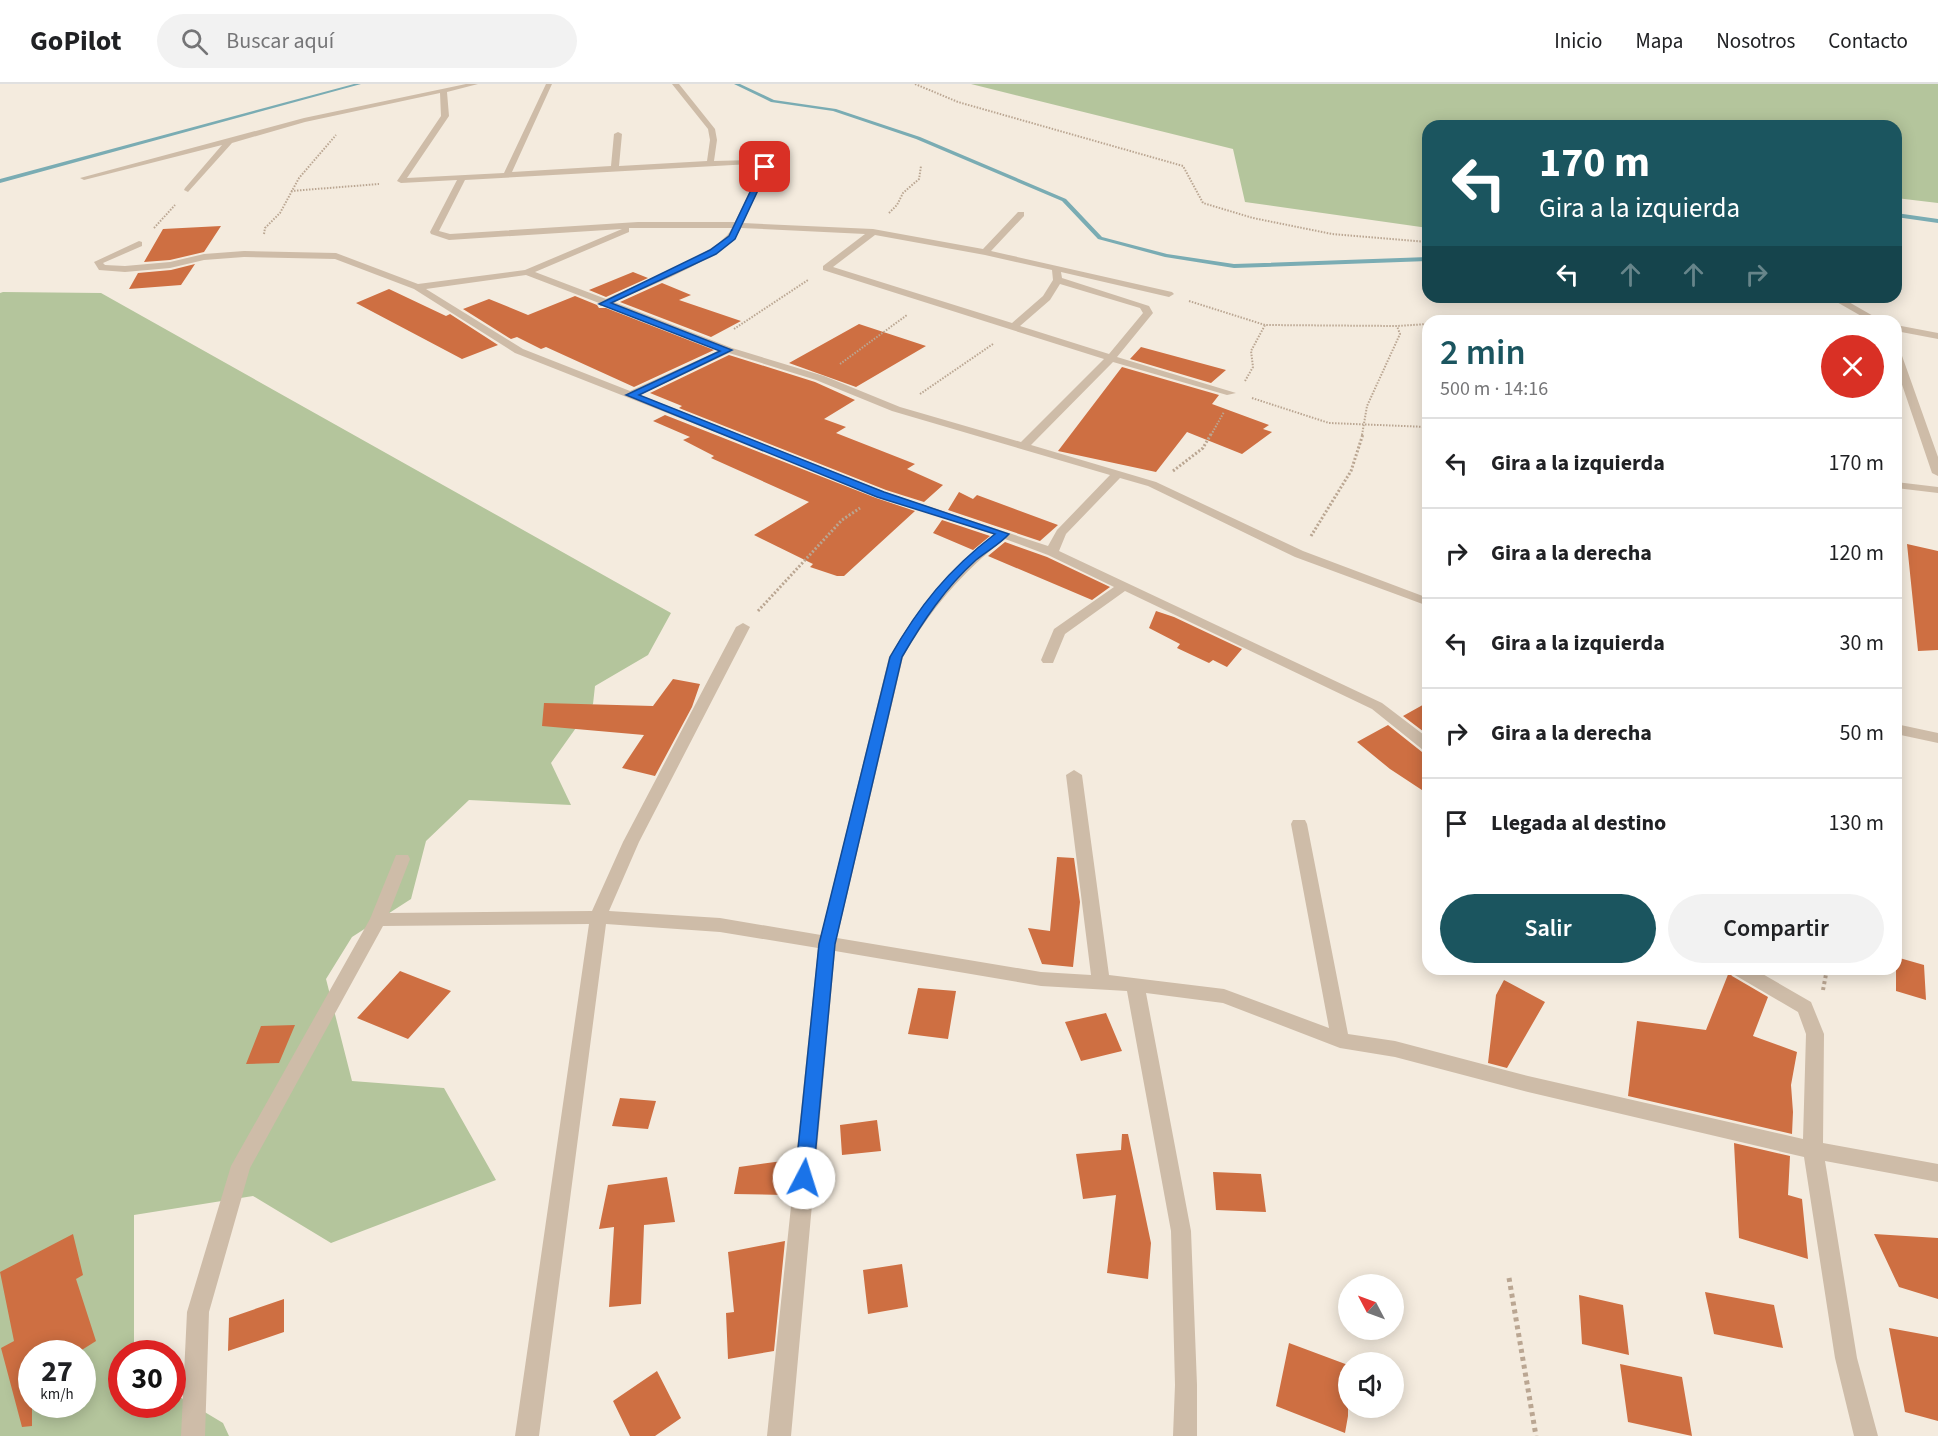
<!DOCTYPE html>
<html lang="es">
<head>
<meta charset="utf-8">
<style>
  :root { --surface:#fff; --page:#f2f2f2; --text:#202124; --muted:#757577; --line:#e0e0e0; --accent:#1b555f }
  body { margin:0; font-family:"Source Sans 3",sans-serif; background:var(--page); color:var(--text); height:100vh; display:flex; flex-direction:column; font-size:22px; white-space:nowrap }
  * { box-sizing:border-box; margin:0 }
  p { font-size:20px; color:var(--muted) }
  .icon { flex:none; width:33px; height:33px; fill:none; stroke:currentColor; stroke-width:2; stroke-linecap:round; stroke-linejoin:round }
  .map { position:relative; flex:1; overflow:hidden }
  .sheet { position:absolute; left:1422px; top:231px; width:480px; height:660px; display:flex; flex-direction:column; background:var(--surface); border-radius:18px; box-shadow:0 3px 15px #0003 }
  .sheet>* { flex:none }
  .hud { position:absolute; left:1422px; top:36px; width:480px; height:183px; border-radius:18px; box-shadow:0 3px 15px #0003; background:#1b555f; color:#fff; overflow:hidden }
  .needle { width:39px; rotate:311deg }
  .fabs { position:absolute; left:1338px; top:1190px; display:grid; gap:12px }
  .fabs a { display:grid; place-items:center; width:66px; height:66px; border-radius:50%; background:var(--surface); box-shadow:0 3px 15px #0003; font-size:30px }
  .speed { position:absolute; left:18px; top:1256px; display:flex; gap:12px; font-size:30px; font-weight:700; text-align:center }
  .speed>* { display:grid; place-content:center; width:78px; height:78px; border-radius:50%; background:var(--surface); box-shadow:0 3px 15px #0003; line-height:1 }
  .speed small { font-size:15px; font-weight:400 }
  .speed .limit { border:9px solid #d22; background:#fff; color:#111 }
  .pin { position:absolute; display:grid; place-items:center; width:51px; height:51px; color:#fff; margin:-26px; border-radius:12px; box-shadow:0 3px 9px #0006 }
  .me { position:absolute; width:66px; margin:-33px; rotate:5deg; stroke-linejoin:round; filter:drop-shadow(0 0 4px #0008) }
  .turn { display:flex; align-items:center; gap:21px; height:126px; padding:0 18px; font-size:27px }
  .turn .icon { width:78px; height:78px; stroke-width:2.5 }
  .turn b { display:block; font-size:42px; line-height:51px }
  .lanes { display:flex; align-items:center; height:57px; padding:0 18px; background:#0003; justify-content:center; gap:30px; direction:ltr }
  .lanes .off { opacity:.35 }
  .round { display:grid; place-items:center; flex:none; width:63px; height:63px; border-radius:32px; background:var(--page) }
  .overview { display:flex; align-items:center; justify-content:space-between; height:102px; padding:0 18px }
  h1 { font-size:36px; font-weight:600; line-height:45px; color:var(--accent) }
  .action { display:flex; gap:12px; margin-top:auto; padding:12px 18px }
  .action a { flex:1; height:69px; border-radius:36px; background:var(--accent); color:#fff; font-size:24px; font-weight:600; line-height:69px; text-align:center }
  .action a+a { background:var(--page); color:var(--text) }
  ul { padding:0; list-style:none }
  li { display:flex; align-items:center; gap:18px; height:90px; padding:0 18px; border-top:2px solid var(--line) }
  li div { flex:1 }
  li b { display:block; font-size:22px }
  li em { font-style:normal }
  header { display:flex; align-items:center; gap:36px; box-sizing:border-box; height:84px; padding:0 30px; background:var(--surface); border-bottom:2px solid var(--line) }
  header strong { font-size:28px }
  nav { display:flex; gap:33px; margin-inline-start:auto; font-size:21px }
  .search { width:420px; height:54px; background:var(--page); display:flex; align-items:center; gap:15px; box-sizing:border-box; padding:0 21px; border-radius:33px; color:var(--muted); font-size:22px }
  .map>svg:first-child { display:block }
  .green { fill:#b4c59c; fill-rule:evenodd }
  .lines { fill:none; stroke-linecap:round; stroke-linejoin:round }
  .stream { fill:#7aacb3; fill-rule:evenodd }
  .building { fill:#ce6f42 }
  .path-far3 { stroke:#baa692; stroke-width:2; stroke-dasharray:1.5 1.5; stroke-linecap:butt }
  .path-far2 { stroke:#baa692; stroke-width:3; stroke-dasharray:2 2; stroke-linecap:butt }
  .path-far1 { stroke:#baa692; stroke-width:4; stroke-dasharray:3 3; stroke-linecap:butt }
  .path { stroke:#baa692; stroke-width:5; stroke-dasharray:4 4; stroke-linecap:butt }
  .minor { fill:#cebca8; fill-rule:evenodd }
  .route { fill:#1a73e8; stroke:#114b97; stroke-width:1.5 }
</style>
</head>
<body>
<header>
<strong>GoPilot</strong>
<div class="search"><svg class="icon" aria-label="search" viewBox="0 0 24 24"><circle cx="10" cy="10" r="6"/><path d="M15 15l6 6"/></svg>Buscar aquí</div>
<nav><a>Inicio</a><a>Mapa</a><a>Nosotros</a><a>Contacto</a></nav>
</header>
<div class="map">
<svg width="1938" height="1352" viewBox="0 0 1938 1352">
  <rect width="100%" height="100%" fill="#f4ebde"/>
  <path class="green" d="M971,0h967v119l-42,-5v-72h-468v102l-183,-26 -12,-53z
    M3,208l98,1 570,320 -23,42 -53,31 -2,18 -42,59 20,42 -102,-5 -43,41 -15,58 -59,38 -26,42 26,102 92,7 52,92 -165,63 -78,-47 -119,19v138h-12v51h50l1,-11 50,30 6,13h-229v-1143zM32,1269h50v51h-50z"/>
  <g class="lines">
    <path class="stream" d="M354,0h7l-361,99v-4z
      M734,0h6l34,16 62,9 84,28 146,62 36,38 65,17 67,10 194,-7v4l-194,7 -69,-11 -67,-18 -36,-38 -146,-62 -83,-28 -62,-9z
      M1896,129l42,6v4l-42,-6z"/>
  </g>
  <path class="building" d="M221,142l-17,26 -34,8 -26,2 19,-33z
    M195,180l-14,21 -52,4 9,-16 33,-3z
    M633,188l15,6 -42,19 -17,-7z
    M662,199l29,12 -12,5 62,21 -30,16 -91,-35z
    M389,205l57,27 4,-2 48,31 -36,14 -106,-56z
    M575,212l22,9 2,3h7l108,42 -80,37 -88,-40 -5,2 -24,-12 -6,2 -48,-30 26,-10 39,16z
    M859,240l67,22 -70,41 -67,-24z
    M1141,263l85,23 -15,13 -81,-24z
    M729,271l86,27 40,18 -31,19 22,8 -10,6 79,31 -8,5 36,16 -19,17 -38,-12 -207,-82 3,-2 -32,-13z
    M1122,283l97,28 -7,9 57,21 -6,4 9,3 -30,22 -55,-22 -31,40 -98,-21z
    M665,331l211,83 39,13 -71,65h-7l-27,-9 3,-3 -59,-29 55,-33 -98,-44 3,-2 -31,-16 7,-3 -37,-16z
    M959,408l14,7 4,-4 81,30 -18,16 -92,-31z
    M942,436l48,16 -17,14 -40,-17z
    M1005,458l42,15 63,30 -18,13 -104,-44z
    M1907,460l31,7v99l-20,1z
    M1156,527l18,6 68,32 -15,18 -14,-7 -4,3 -32,-15 3,-4 -31,-16z
    M673,595l27,5 -8,23 -37,69 -33,-8 22,-33 -102,-9 2,-23 109,3z
    M1428,618v33l-25,-19z
    M1388,641l34,27 6,1v41l-38,-25 -33,-27z
    M1057,773l17,1 6,44 -7,65 -31,-3 -14,-36 22,3z
    M1896,873l28,8 2,35 -30,-9z
    M400,887l51,20 -43,48 -51,-21z
    M1729,888l3,4 36,21 -15,39 44,16 -6,33 2,27 -1,22 -164,-38 9,-75 69,9z
    M1504,896l41,22 -38,66 -19,-5 8,-68z
    M918,904l38,3 -8,48 -40,-5z
    M1106,929l16,38 -41,10 -16,-39z
    M295,941l-16,38 -33,1 15,-38z
    M620,1014l36,3 -8,28 -36,-3z
    M877,1036l4,31 -39,4 -2,-30z
    M1122,1050h6l23,109 -3,36 -41,-6 9,-78 -33,4 -7,-45 45,-4z
    M1734,1059l56,13 -2,39 14,4 6,60 -69,-21z
    M790,1076l-5,35 -51,-1 5,-27z
    M1213,1088l48,2 5,38 -50,-2z
    M667,1093l8,45 -31,3 -3,79 -32,3 5,-80 -15,2 9,-44z
    M73,1150l10,41 -7,4 20,62 -19,12h-45v73l-10,1 -21,-79 13,-7 -14,-69z
    M1874,1150l64,4v61l-39,-12z
    M785,1157l-11,110 -46,8 -2,-46 8,-1 -6,-60z
    M902,1180l6,43 -40,7 -5,-44z
    M1705,1208l69,13 9,43 -69,-14z
    M1579,1211l44,10 6,50 -47,-11z
    M284,1215v33l-56,19 1,-33z
    M1889,1244l49,9v84l-33,-9z
    M1289,1259l59,22v51l-3,17 -69,-27z
    M1620,1280l62,13 10,59 -64,-14z
    M657,1287l24,47 -26,18h-25l-17,-35z"/>
  <g class="lines">
    <path class="path-far3" d="M915,0l43,18 225,64 20,37 50,15 79,16 96,8
      M291,107l88,-7
      M889,129l8,-8 6,-12 16,-14 2,-13
      M154,144l21,-23
      M264,150l1,-6 15,-15 19,-35 37,-43
      M1189,217l76,24 132,1 31,-2
      M734,245l74,-49
      M840,280l67,-49
      M1245,297l8,-14 -2,-16 14,-26
      M920,310l73,-50
      M1252,314l77,25 99,4
      M1211,351l13,-23
      M1362,351l5,-29 33,-72 -3,-8"/>
    <path class="path-far2" d="M1173,387l30,-23 8,-14
      M1311,452l40,-65 12,-37
      M758,527l84,-91 18,-12"/>
    <path class="path-far1" d="M1823,906l4,-21"/>
    <path class="path" d="M1509,1194l27,158"/>
    <path class="minor" d="M466,0h12l-31,8 2,24 -42,62 97,-5 42,-89h6l-40,88 99,-6 3,-32 4,-2 4,2 -3,32 88,-5 3,-21 -2,-11 -36,-45h7l36,45 2,11 -3,21 38,-1 17,7 -26,56 130,6 110,20 35,-37h6v4l-33,35 181,41 2,2 -5,3 -108,-25 1,6 87,28 4,7 -36,44 119,36 -9,2 -114,-33 -82,83 125,37 147,69 125,47v8l-133,-49 -147,-71 -28,-8 -54,56 -7,17 323,152 46,35v13l-5,-1 -51,-41 -247,-118 -60,43 -12,29h-10l-2,-3 13,-31 60,-42 -66,-32 -43,-16c-43,33 -75,71 -102,118l-66,281 204,34 50,3 -25,-200 8,-5 8,5 27,200 115,14 105,39 -38,-204 2,-4h12l2,4 41,210 47,7 133,35 275,63 3,-105 -8,-22 -65,-38 -3,-5h24l57,33 13,32 -1,109 115,21v18l-113,-21 32,197 21,78h-24l-19,-78 -31,-201 -276,-65 -133,-35 -55,-9 -117,-45 -77,-10 45,238 6,154v51h-24l2,-51 -4,-154 -44,-240 -86,-5 -206,-35 -44,485h-24l51,-488 -98,-16 -114,-8 -67,512h-24l74,-512 -206,2 -133,242 -41,144 -4,124h-24l6,-124 44,-146 139,-247 26,-64h12l2,4 -21,54 203,-2 31,-69 113,-215 7,-4 7,4 -111,215 -30,69 111,7 101,17 68,-278c29,-48 62,-88 106,-122l-118,-39 -362,-143 -101,-64 -79,-30 -91,-2 -40,3 -34,8 -45,4 -26,-2 -5,-8 45,-21 3,1v4l-39,17 2,2 20,1 45,-4 34,-8 40,-3 92,2 82,31 107,-14 97,-41 -173,11 -18,-6 -1,-2 27,-52 -56,3 -4,-2 44,-65 -1,-23 -135,29 -73,21 -44,49 -4,-2 1,-2 37,-43 -138,35 -4,-2 224,-60zM751,80l10,4 -26,54h-97l-188,12 -11,-3 26,-51zM629,144h103c-12,26 -97,57 -126,71l-71,-27 94,-40zM741,144l124,6 -42,32v4l281,89 -83,83 -121,-35 -76,-31 -92,-28 -118,-46c32,-15 112,-44 127,-74zM875,151l110,20 67,15 1,10 -10,16 -31,27 -179,-56zM526,191l73,28 1,3h6l114,44 -90,41 -107,-42 -97,-60zM1060,200l80,24 3,5 -34,41 -89,-28 30,-26zM729,269l87,27 76,31 218,64 -53,55 -9,16 -163,-54 -245,-97z
      M1828,213h12l42,24h-12z
      M1896,241l42,8v6l-42,-8z
      M1896,266l5,3 37,104v19l-6,-3 -36,-106z
      M1896,398l42,5v6l-42,-5z
      M1896,640l42,9v10l-42,-9z"/>
  </g>
  <path class="route" d="M763,81l6,2 -34,72 -19,15 -105,49 121,47 -93,45 245,97 125,42c-9,10 -22,17 -33,26 -31,28 -53,61 -74,97l-67,287 -22,234 -2,6 -7,3 -6,-3 -3,-6 24,-234 71,-287c29,-51 58,-87 105,-123l-118,-37 -251,-102 94,-44 -121,-47 111,-54 19,-14z"/>
</svg>
<div class="fabs">
<a><svg class="needle" viewBox="-14 -14 28 28"><path d="M0-13l5 13h-10z" fill="#e53935"/><path d="M0 13l5-13h-10z" fill="#757577"/></svg></a>
<a><svg class="icon" aria-label="sound" viewBox="0 0 24 24"><path d="M4 9h4l5-4v14l-5-4H4zM17 9q2 3 0 6"/></svg></a>
</div>
<div class="speed"><div>27<small>km/h</small></div><div class="limit">30</div></div>
<div class="pin" style="left:765px;top:83px;background:#d93025"><svg class="icon" aria-label="arrive" viewBox="0 0 24 24"><path d="M6 21V4h12l-3 4 3 4H6"/></svg></div>
<svg class="me" style="left:804px;top:1094px" viewBox="-20 -20 40 40"><circle r="19" fill="#fff"/><path d="M0-13L10 11 0 6-10 11z" fill="#1a73e8"/></svg>
<div class="hud">
<div class="turn"><svg class="icon" aria-label="left" viewBox="0 0 24 24"><path d="M17 20v-9H6M10 6l-5 5 5 5"/></svg><div><b>170 m</b>Gira a la izquierda</div></div>
<div class="lanes"><svg class="icon" aria-label="left" viewBox="0 0 24 24"><path d="M17 20v-9H6M10 6l-5 5 5 5"/></svg><svg class="icon off" aria-label="ahead" viewBox="0 0 24 24"><path d="M12 20V5M6 11l6-6 6 6"/></svg><svg class="icon off" aria-label="ahead" viewBox="0 0 24 24"><path d="M12 20V5M6 11l6-6 6 6"/></svg><svg class="icon off" aria-label="right" viewBox="0 0 24 24"><path d="M7 20v-9h11M14 6l5 5-5 5"/></svg></div>
</div>
<section class="sheet">
<div class="overview"><div><h1>2 min</h1><p>500 m · 14:16</p></div><a class="round" style="background:#d93025;color:#fff"><svg class="icon" aria-label="close" viewBox="0 0 24 24"><path d="M6 6l12 12M18 6L6 18"/></svg></a></div>
<ul>
<li><svg class="icon" aria-label="left" viewBox="0 0 24 24"><path d="M17 20v-9H6M10 6l-5 5 5 5"/></svg><div><b>Gira a la izquierda</b></div><em>170 m</em></li>
<li><svg class="icon" aria-label="right" viewBox="0 0 24 24"><path d="M7 20v-9h11M14 6l5 5-5 5"/></svg><div><b>Gira a la derecha</b></div><em>120 m</em></li>
<li><svg class="icon" aria-label="left" viewBox="0 0 24 24"><path d="M17 20v-9H6M10 6l-5 5 5 5"/></svg><div><b>Gira a la izquierda</b></div><em>30 m</em></li>
<li><svg class="icon" aria-label="right" viewBox="0 0 24 24"><path d="M7 20v-9h11M14 6l5 5-5 5"/></svg><div><b>Gira a la derecha</b></div><em>50 m</em></li>
<li><svg class="icon" aria-label="arrive" viewBox="0 0 24 24"><path d="M6 21V4h12l-3 4 3 4H6"/></svg><div><b>Llegada al destino</b></div><em>130 m</em></li>
</ul>
<div class="action"><a>Salir</a><a>Compartir</a></div>
</section>
</div>
</body>
</html>
